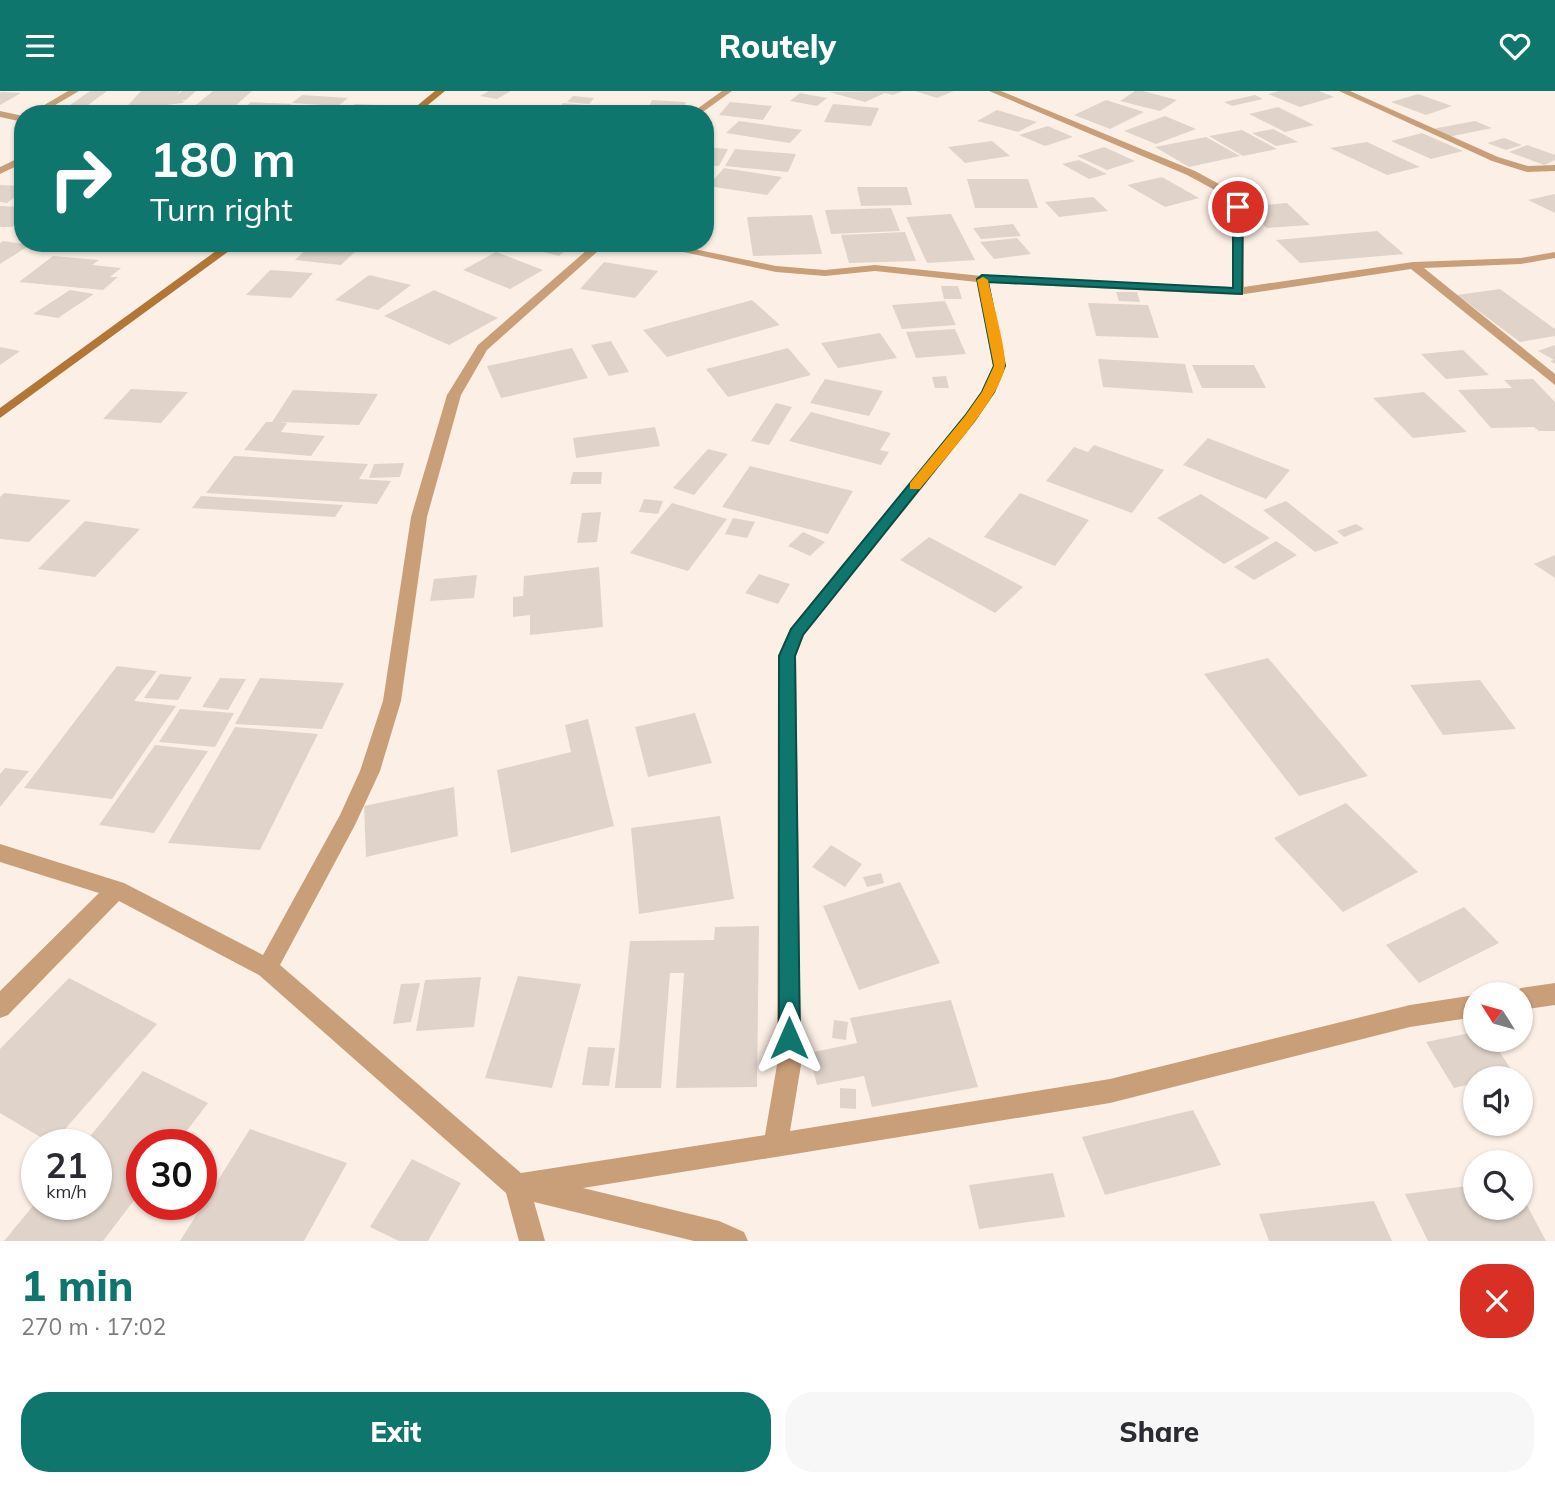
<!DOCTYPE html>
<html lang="en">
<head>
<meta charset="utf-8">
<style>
  :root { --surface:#fff; --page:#f7f7f7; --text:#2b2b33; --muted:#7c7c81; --accent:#0f766e }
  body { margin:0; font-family:Mulish,sans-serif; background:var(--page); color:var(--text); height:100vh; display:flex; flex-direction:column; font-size:26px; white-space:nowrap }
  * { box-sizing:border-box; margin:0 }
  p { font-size:23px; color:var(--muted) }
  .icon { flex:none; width:38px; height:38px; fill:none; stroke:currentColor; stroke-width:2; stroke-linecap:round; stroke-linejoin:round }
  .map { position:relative; height:1150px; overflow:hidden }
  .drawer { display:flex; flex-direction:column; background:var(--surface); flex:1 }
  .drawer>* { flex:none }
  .banner { position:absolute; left:14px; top:14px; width:700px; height:147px; border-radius:28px; box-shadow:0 2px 5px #0004; background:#0f766e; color:#fff; overflow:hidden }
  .needle { width:46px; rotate:307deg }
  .tools { position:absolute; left:1463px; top:891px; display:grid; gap:14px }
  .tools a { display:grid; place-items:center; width:70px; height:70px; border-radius:50%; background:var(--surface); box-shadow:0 2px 5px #0004; font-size:35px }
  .speed { position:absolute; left:21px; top:1038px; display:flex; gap:14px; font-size:35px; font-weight:700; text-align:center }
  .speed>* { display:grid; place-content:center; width:91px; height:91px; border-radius:50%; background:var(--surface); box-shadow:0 2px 5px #0004; line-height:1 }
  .speed small { font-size:18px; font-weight:400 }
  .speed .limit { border:10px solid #d22; background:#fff; color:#111 }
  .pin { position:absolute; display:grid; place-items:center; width:60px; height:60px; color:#fff; margin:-30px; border:4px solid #fff; border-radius:50%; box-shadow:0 2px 7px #0007 }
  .me { position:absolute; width:77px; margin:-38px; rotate:0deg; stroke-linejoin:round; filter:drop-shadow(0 0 5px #0008) }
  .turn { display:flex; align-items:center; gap:24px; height:147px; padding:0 21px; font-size:32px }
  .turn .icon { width:91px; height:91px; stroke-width:2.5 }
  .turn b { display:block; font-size:49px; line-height:60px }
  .round { display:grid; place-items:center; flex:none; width:74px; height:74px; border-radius:28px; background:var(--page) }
  .overview { display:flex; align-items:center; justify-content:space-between; height:119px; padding:0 21px }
  h1 { font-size:42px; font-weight:800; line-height:52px; color:var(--accent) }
  .primary-button { display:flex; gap:14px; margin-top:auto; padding:14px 21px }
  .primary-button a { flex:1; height:80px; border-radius:28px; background:var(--accent); color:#fff; font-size:28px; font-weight:800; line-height:80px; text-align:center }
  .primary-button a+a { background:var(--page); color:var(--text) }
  header { display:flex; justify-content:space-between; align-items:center; height:91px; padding:0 21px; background:var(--accent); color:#fff; font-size:32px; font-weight:800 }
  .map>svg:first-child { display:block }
  .building { fill:#e0d4ca }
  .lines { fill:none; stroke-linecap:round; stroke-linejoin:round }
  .minor { fill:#c99f79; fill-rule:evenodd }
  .secondary { fill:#b27637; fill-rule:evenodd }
  .route { fill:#0f766e; stroke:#0a4d48; stroke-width:2 }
  .slow { fill:#f59e0b }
</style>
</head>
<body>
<header><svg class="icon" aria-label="menu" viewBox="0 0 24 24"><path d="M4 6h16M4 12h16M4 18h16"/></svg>Routely<svg class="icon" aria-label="heart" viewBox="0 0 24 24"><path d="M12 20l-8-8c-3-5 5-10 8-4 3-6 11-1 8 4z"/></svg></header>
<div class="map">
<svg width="1555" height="1150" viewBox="0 0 1555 1150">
  <rect width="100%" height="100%" fill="#fcf0e6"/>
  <path class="building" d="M90,0h17l-23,17h21l-7,6 -39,-1z
    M141,0h39l-3,4 5,-4h14l-10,9h-6l5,1 -3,2 -16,2 -7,9h-39z
    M213,0h39l-26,23 -40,-1z
    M489,0h22l-14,8 -17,-3z
    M876,0h27l-10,4 -8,-2 -20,9 -36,-10z
    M915,0h39l-17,7z
    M1135,0h8l34,9 -17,11 -40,-10z
    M1279,0h40l15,6 -34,10 -32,-13z
    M0,2l1,-1 20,1 -21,12z
    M800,2l27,5 -10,8 -27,-5z
    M1418,3l34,12 -26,9 -35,-13z
    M302,4l46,3 -10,8 -46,-3z
    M1255,4l8,4 -31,7 -8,-4z
    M573,5l21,2 -5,6 -22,-2z
    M652,9l34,2 -5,11 -35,-1z
    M1106,9l38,12 -34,17 -36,-14z
    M251,11l41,2 -12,10h-44z
    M730,11l42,4 -9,14 -44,-5z
    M563,12l22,2 -5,5 -22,-1z
    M355,13l25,1 -16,7 -16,-1z
    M833,13l46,4 -8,18 -47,-4z
    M295,15l46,2 -7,6h-49z
    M1278,16l36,18 -29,7 -36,-18z
    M518,17l31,4v2h-38z
    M997,19l40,12 -19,10 -41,-11z
    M1165,25l31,13 -40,15 -32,-13z
    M739,30l63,9 -12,13 -64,-10z
    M1475,30l17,7 -44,9 -16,-8z
    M1048,35l25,11 -28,9 -26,-11z
    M1273,38l25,13 -22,4 -24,-13z
    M1242,39l35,19 -34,7 -34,-20z
    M1422,42l41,18 -32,8 -40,-18z
    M1206,46l34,19 -51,11 -34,-20z
    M1504,47l18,7 -16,5 -19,-7z
    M992,50l18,15 -45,7 -17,-16z
    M1367,51l53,25 -33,8 -57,-27z
    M1527,54l28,10v5l-11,5 -35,-13z
    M705,56l23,2 -9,17 -14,-1z
    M1104,56l31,14 -28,9 -30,-14z
    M735,58l61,5 -8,18 -63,-6z
    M1079,69l28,14 -18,5 -27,-15z
    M724,77l58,9 -15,18 -59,-9z
    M1162,86l37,21 -34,9 -38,-22z
    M967,88h61l10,29h-63z
    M0,94l23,1v5l-16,12 -7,-1z
    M857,96h50l5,18 -51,1z
    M1555,103v19l-27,-13z
    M1093,106l15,14 -49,6 -14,-15z
    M1287,112l23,22 -43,3 -23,-21z
    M0,115l23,1v11l-11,9h-12z
    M891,117l9,23 -69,3 -6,-24z
    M951,123l24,46 -48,3 -21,-46z
    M812,124l10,39 -69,2 -6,-39z
    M1013,133l8,12 -40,3 -8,-11z
    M1377,140l27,23 -104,9 -24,-23z
    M905,141l11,29 -67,2 -8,-28z
    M1017,147l14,16 -37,5 -14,-17z
    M3,150l27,4 -30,19v-21z
    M136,152h5l12,1 -8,8h-18z
    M313,152h41l9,1 -22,21 -46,-5z
    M510,152h65l-16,13z
    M496,161l47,18 -33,19 -47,-19z
    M53,165l46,4 -7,5 29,3 -11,9h8l-15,13 -84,-8z
    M604,171l54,9 -23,27 -55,-9z
    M270,179l43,3 -22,25 -45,-3z
    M369,184l42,10 -33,25 -43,-10z
    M941,195h17l4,13h-18z
    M1500,198l55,40v7l-35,6 -63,-47z
    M70,199l24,4 -36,24 -25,-4z
    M434,199l64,28 -49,27 -65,-29z
    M1116,201h21l3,10 -21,-1z
    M752,209l28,25 -113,32 -24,-27z
    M945,210l11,24 -54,4 -10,-24z
    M1088,212l60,2 11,33 -63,-2z
    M955,238l11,25 -50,4 -10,-26z
    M880,242l17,25 -59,10 -17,-25z
    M611,250l18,31 -20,4 -18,-31z
    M1555,254v19l-5,-3 4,-1 -16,-9z
    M0,256l20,4 -20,14z
    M572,257l16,30 -87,20 -14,-32z
    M788,257l23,27 -83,22 -22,-28z
    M1463,259l26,25 -43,4 -25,-25z
    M1098,268l87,5 8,29 -90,-6z
    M1192,274h62l12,23h-64z
    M946,285l3,12h-14l-3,-11z
    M825,288l58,12 -14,25 -59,-13z
    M1533,288l22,23v29h-16l-5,-4 -43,1 -33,-38 54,-2 -8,-8z
    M131,298l57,3 -27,31 -58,-4z
    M293,299l85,4 -19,31 -81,-3 9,1 -6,9 44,4 -14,20 -67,-6 22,-28h6z
    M1424,301l43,40 -54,6 -40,-40z
    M776,312l16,4 -23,38 -18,-4z
    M811,321l80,21 -11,17 9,2 -8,13 -92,-24z
    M655,336l5,19 -84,12 -3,-20z
    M1208,347l82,32 -24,29 -83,-34z
    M1094,354l70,25 -32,43 -86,-32 28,-34 14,5z
    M708,358l20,5 -34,41 -21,-7z
    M234,365l134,8 -9,15 32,2 -14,23 -171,-11z
    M404,372l-4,14 -31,1 5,-14z
    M750,375l103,25 -25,43 -106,-27z
    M573,381h29l-1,12h-31z
    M4,402l67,7 -42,42 -29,-3v-42z
    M1020,402l69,27 -34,46 -71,-29z
    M1201,403l69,44 -46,26 -67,-46z
    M201,405l142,9 -8,12 -143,-9z
    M644,408l19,2 -5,13 -19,-2z
    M1286,410l53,42 -24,9 -52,-42z
    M672,412l55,16 -39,52 -58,-18z
    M601,421l-4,30 -20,1 5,-30z
    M733,427l22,4 -8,16 -22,-4z
    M85,430l55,8 -45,48 -57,-8z
    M1356,433l8,5 -20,8 -7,-6z
    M803,441l22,10 -15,14 -22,-10z
    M929,446l94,50 -28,26 -95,-53z
    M1276,450l21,14 -43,25 -20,-13z
    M1555,464v23l-21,-14z
    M599,476l4,60 -73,8v-20l-17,2v-20l10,-1 1,-20z
    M759,483l31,10 -12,20 -33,-11z
    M477,484l-3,23 -44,3 4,-22z
    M1268,567l100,118 -69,20 -95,-122z
    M117,575l40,5 -23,30 42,5 -64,93 -88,-11z
    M160,583l32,3 -14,23 -34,-2z
    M220,587l26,1 -18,31 -26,-3z
    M260,587l84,5 -22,46 -87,-5z
    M1480,589l36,49 -73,6 -33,-50z
    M180,618l54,4 -19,34 -56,-5z
    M695,622l17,50 -64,14 -13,-50z
    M588,628l26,107 -103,27 -14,-83 74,-18 -6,-27z
    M235,636l83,7 -58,116 -92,-7z
    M155,654l53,6 -54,82 -55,-8z
    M5,677l24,3 -29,36v-33z
    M454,696l4,49 -92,21 -2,-51z
    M1346,712l72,69 -75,40 -69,-74z
    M720,725l14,83 -95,15 -8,-86z
    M831,754l31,19 -17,23 -33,-20z
    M881,782l3,10 -17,4 -4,-10z
    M900,791l40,81 -81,27 -36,-84z
    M1464,816l35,36 -80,40 -33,-38z
    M759,835l-2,161 -81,1 8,-115h-14l-9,115h-46l15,-147 84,-1 1,-13z
    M518,885l63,8 -29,104 -67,-10z
    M481,886l-7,50 -58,4 9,-51z
    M69,887l88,46 -105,120 -52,-31v-64z
    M420,892l-9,39 -18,2 8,-40z
    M951,909l27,87 -106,20 -8,-31 -47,9 -8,-32 48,-10 -7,-25z
    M834,929l14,2 -2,18 -14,-2z
    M1475,941v7h16l24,36 -40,3v5l-21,5 -28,-46z
    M588,956l27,1 -6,38 -27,-1z
    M143,980l65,32 -32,42h-34v45l-39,51h-99l33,-40v3h59v-59h-13z
    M840,997l16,1v20l-16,-1z
    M1193,1019l28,55 -116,30 -23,-58z
    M250,1038l97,34 -43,78h-124z
    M412,1068l49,24 -33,58h-29l-29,-14z
    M1053,1082l12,44 -86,12 -10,-44z
    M1475,1094v22h46v-13l25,47h-118l-23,-47z
    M1374,1110l18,40h-123l-10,-27z"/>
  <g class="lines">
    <path class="minor" d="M68,0h11l-39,23h-11z
      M722,0h10l-32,23h-10z
      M989,0h12l194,80 26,14 22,22 1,80 169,-25 108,-4 34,-6v6l-34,6 -97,4 131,106v11l-144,-116 -173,26 -249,-12 16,83 -10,26 -20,30 -171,213 -8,21 5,409 -11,66 320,-52 300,-74 65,-10v22l-65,10 -300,76 -527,85 136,33 25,11 4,9h-54l-160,-39 11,39h-26l-13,-48 -247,-218 -140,-74 -111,114 -8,3v-27l99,-98 -99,-31v-18l124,39 139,72 77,-140 20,-44 23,-70 28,-184 36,-122 31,-50 117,-102h12l-120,107 -26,45 -34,122 -26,184 -21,70 -25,54 -75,140 241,208 244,-38 12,-70 1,-409 12,-27 175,-213 16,-24 12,-26 -16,-84 -102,-11 -50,5 -49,-4 -134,-29h23l111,23 49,4 50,-5 107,11 250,11 1,-79 -20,-19 -26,-14z
      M1339,0h11l148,66 30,9 27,-1v6l-28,1 -35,-11z
      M0,20l23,5v6l-23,-5z
      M23,65v7l-23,11v-7z
      M1555,892v22l-34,5v-16h-9l9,-6z"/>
    <path class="secondary" d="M435,0h10l-28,23h-10z
      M227,152h13l-240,175v-10z"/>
  </g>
  <path class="route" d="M1238,113l5,3 -1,87 -254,-12 17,84 -11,26 -20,29 -171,214 -8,21 5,382 -3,7 -8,3 -7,-3 -3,-7v-382l12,-27 174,-213 17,-24 12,-26 -17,-87 5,-4 251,13v-81z"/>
  <path class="slow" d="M983,186l5,3c4,19 18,69 17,85 -2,30 -65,99 -85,124h-10v-6l55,-67 17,-24 12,-26 -17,-86z"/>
</svg>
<div class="tools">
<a><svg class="needle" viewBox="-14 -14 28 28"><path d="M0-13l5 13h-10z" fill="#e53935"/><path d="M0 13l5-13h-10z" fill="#7c7c81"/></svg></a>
<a><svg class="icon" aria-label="sound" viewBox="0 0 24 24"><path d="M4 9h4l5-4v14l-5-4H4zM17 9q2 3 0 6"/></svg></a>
<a><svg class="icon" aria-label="search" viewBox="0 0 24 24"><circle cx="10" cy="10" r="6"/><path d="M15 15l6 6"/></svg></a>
</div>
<div class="speed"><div>21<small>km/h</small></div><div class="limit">30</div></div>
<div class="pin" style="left:1238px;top:116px;background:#d93025"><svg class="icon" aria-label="arrive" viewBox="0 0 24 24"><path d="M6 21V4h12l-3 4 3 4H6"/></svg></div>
<svg class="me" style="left:789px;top:947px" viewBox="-20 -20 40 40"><path d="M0-17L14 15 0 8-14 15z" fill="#0f766e" stroke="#fff" stroke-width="4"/></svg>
<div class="banner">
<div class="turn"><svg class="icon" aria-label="right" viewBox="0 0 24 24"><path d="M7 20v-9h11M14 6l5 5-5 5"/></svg><div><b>180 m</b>Turn right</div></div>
</div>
</div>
<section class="drawer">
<div class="overview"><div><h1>1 min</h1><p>270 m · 17:02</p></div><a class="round" style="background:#d93025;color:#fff"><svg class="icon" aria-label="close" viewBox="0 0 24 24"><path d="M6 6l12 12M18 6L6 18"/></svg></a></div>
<div class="primary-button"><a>Exit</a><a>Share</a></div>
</section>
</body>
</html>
